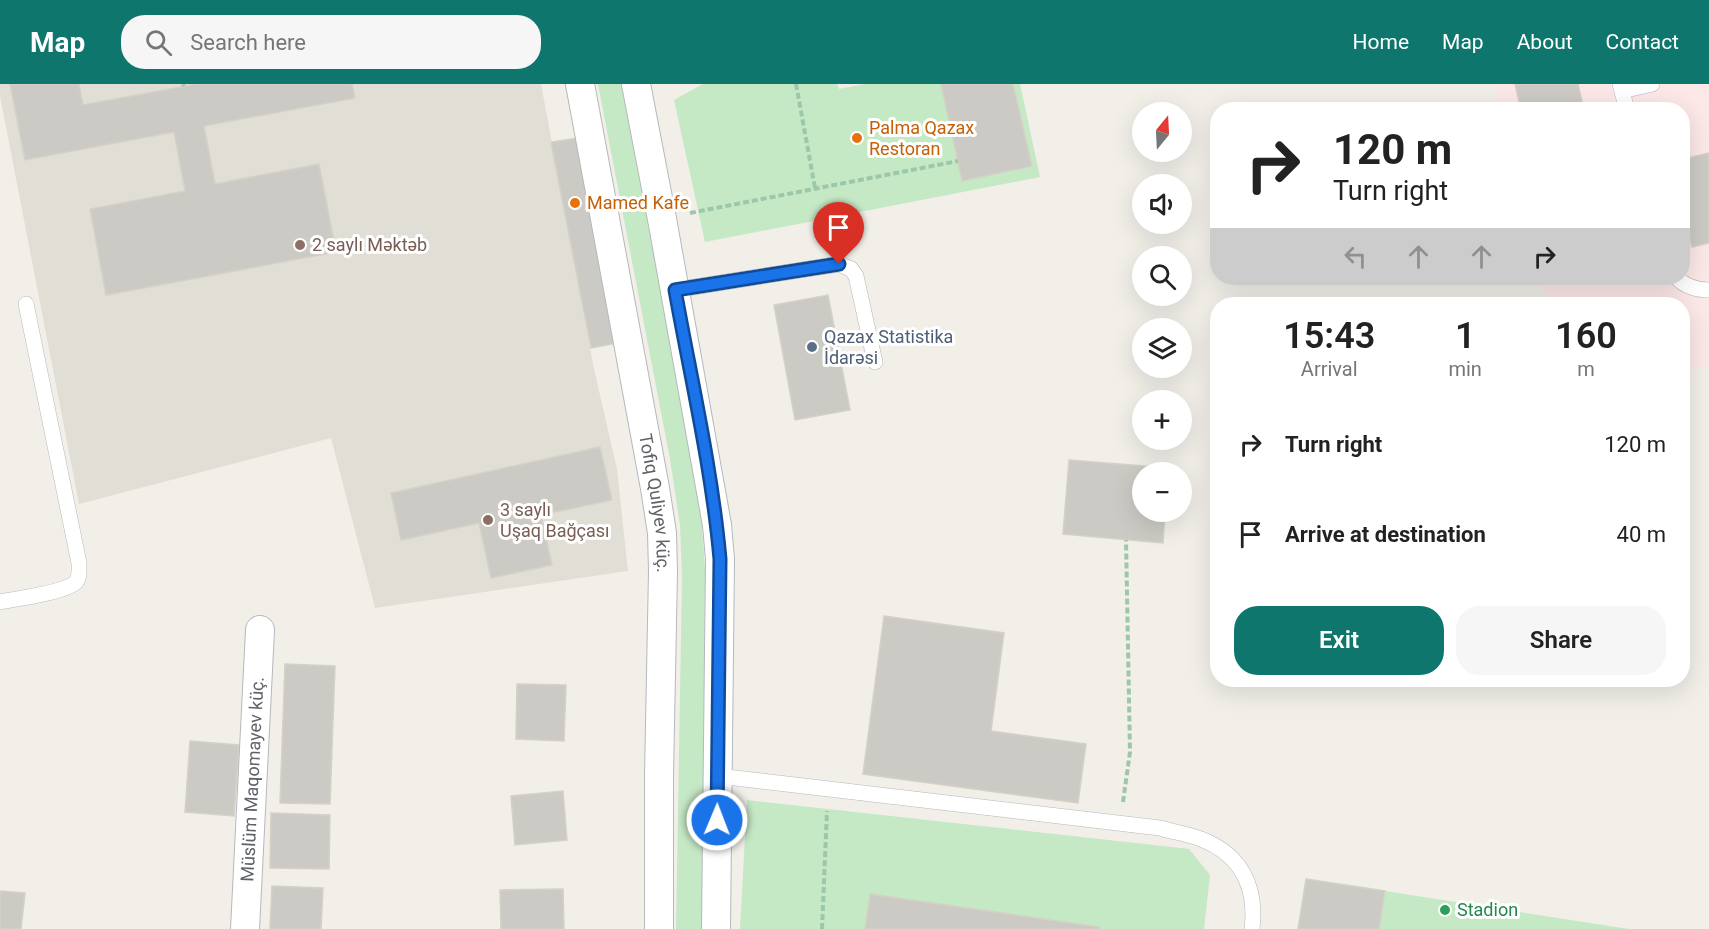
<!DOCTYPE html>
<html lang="en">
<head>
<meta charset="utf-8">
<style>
  :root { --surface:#fff; --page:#f6f6f6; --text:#222; --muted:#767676; --accent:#0f766e }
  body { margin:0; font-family:Roboto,sans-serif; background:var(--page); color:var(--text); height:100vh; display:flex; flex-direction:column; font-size:22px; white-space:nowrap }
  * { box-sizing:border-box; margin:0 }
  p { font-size:20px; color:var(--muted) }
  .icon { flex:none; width:33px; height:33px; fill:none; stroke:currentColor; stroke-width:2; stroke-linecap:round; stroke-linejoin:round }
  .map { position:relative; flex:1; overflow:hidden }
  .side { position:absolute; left:1210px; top:213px; width:480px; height:390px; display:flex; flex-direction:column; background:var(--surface); border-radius:24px; box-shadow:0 6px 24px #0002 }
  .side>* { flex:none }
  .guide { position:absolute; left:1210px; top:18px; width:480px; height:183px; border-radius:24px; box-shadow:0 6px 24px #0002; background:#fff; color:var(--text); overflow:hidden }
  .needle { width:39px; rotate:18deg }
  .buttons { position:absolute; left:1132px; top:18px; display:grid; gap:12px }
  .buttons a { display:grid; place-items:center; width:60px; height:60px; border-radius:50%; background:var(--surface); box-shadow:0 6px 24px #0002; font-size:30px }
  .pin { position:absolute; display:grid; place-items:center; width:51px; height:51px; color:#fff; margin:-62px -26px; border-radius:50% 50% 50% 0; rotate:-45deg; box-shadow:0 0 6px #0007 }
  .pin .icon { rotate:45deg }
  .me { position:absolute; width:66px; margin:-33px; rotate:1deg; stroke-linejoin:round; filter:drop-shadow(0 0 4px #0008) }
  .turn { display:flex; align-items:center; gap:21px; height:126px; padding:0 24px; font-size:27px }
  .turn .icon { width:78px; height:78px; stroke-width:2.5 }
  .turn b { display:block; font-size:42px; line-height:51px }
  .lanes { display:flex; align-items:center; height:57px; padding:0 24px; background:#0003; justify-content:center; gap:30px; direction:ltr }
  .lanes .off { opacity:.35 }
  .eta { display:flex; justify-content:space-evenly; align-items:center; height:102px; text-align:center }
  .eta b { font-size:36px; font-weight:600; line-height:42px }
  .cta { display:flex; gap:12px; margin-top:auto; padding:12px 24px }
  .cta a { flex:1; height:69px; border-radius:24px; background:var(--accent); color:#fff; font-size:24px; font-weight:600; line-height:69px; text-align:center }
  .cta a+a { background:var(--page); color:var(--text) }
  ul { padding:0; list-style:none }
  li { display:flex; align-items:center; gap:18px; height:90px; padding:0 24px }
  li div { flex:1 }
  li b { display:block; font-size:22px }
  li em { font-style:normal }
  header { display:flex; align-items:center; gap:36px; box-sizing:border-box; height:84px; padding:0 30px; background:var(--accent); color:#fff }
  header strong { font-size:28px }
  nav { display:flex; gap:33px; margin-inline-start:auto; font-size:21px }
  .search { width:420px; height:54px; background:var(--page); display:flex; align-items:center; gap:15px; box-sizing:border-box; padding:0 21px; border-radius:24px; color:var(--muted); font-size:22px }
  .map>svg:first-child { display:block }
  .education { fill:#e1ded6 }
  .medical { fill:#fce8e6 }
  .green { fill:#c5e8c5 }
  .building { fill:#cccac5; stroke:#d6d1c6; stroke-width:1.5 }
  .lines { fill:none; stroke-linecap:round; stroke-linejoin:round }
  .service-casing { stroke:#b5b8bc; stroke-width:16 }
  .minor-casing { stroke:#b5b8bc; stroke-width:30 }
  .path { stroke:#9cc7a9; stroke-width:4; stroke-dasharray:6 3; stroke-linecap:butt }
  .service { stroke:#fff; stroke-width:15 }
  .minor { stroke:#fff; stroke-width:28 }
  .route-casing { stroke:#114b97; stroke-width:15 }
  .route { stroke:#1a73e8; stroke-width:10 }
  .food-dot { fill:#e8710a; stroke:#fff; stroke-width:2 }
  .education-dot { fill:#8d6e63; stroke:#fff; stroke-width:2 }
  .service-dot { fill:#5c6f8a; stroke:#fff; stroke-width:2 }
  .leisure-dot { fill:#2e9e5b; stroke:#fff; stroke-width:2 }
  .labels { text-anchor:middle; stroke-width:6; stroke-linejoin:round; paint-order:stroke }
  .food-label { font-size:18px; fill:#c56008; stroke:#fff; text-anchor:start }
  .education-label { font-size:18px; fill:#785e54; stroke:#fff; text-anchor:start }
  .service-label { font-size:18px; fill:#4e5e75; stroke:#fff; text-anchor:start }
  .street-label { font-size:18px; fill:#5f6368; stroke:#fff }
  .leisure-label { font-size:18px; fill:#27864d; stroke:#fff; text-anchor:start }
</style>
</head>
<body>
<header>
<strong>Map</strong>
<div class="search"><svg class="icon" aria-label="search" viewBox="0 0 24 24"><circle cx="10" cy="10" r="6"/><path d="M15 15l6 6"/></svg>Search here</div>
<nav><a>Home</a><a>Map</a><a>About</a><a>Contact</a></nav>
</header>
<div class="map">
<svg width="1709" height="845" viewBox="0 0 1709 845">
  <rect width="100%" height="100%" fill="#f1efe8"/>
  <path class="education" d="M0,0h541l53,285 23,100 11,102 -253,37 -44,-170 -252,66 -79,-408z"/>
  <path class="medical" d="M1494,0h215v281l-26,6v-67h-135l-6,-26h141v-168l-183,-1z"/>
  <path class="green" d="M598,0h24l70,367 9,62 4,57 -3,359h-26l6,-352 -2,-52 -10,-66z
    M703,0h134l2,5 26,-5h155l20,93 -335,65 -31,-142z
    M747,716l442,49 21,26 -6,54h-464z
    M1385,807l244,38h-250z"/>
  <path class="building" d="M10,0h69l4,21 114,-21h155l3,14 -151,28 11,58 104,-20 17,88 -230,43 -16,-86 95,-18 -11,-59 -149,28z
    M941,0h72l19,82 -70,15z
    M1515,0h63l6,26h-63z
    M577,54l40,205 -26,5 -40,-206z
    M1709,69v90l-17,4 -9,-36v-52z
    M828,211l22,115 -55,10 -21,-115z
    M600,363l12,53 -71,15 11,50 -61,13 -12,-55 -78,17 -10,-47z
    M1069,376l100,8v4h-26v40h22l-2,31 -100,-9z
    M884,532l120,17 -13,98 95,13 -8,59 -215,-29z
    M285,580l50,2 -5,138 -50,-1z
    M517,600l49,1 -2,56 -48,-2z
    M190,657l49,4 -5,71 -49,-4z
    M563,707l4,49 -52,5 -4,-49z
    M271,729l59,2 -1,54 -59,-1z
    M1306,795l79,12 -6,38h-81z
    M272,802l51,2 -2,41h-51z
    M563,805l1,40h-63l-1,-39z
    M0,807l25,2 -4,36h-21z
    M870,810l229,33 -1,2h-233z"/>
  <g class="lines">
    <defs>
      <path id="service" d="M1620,0l7,26
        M1622,7l30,-7
        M1677,194c8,8 20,12 32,12
        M675,206l164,-26 12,5 5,7 19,86
        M0,518c15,-3 67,-10 76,-20 4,-5 3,-13 3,-19l-53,-259
        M718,692l442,52c13,4 28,6 41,11 41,16 56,48 51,90"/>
      <g id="minor">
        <path id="s1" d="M580,0l75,404 7,45 1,38 -4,205v153"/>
        <path d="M636,0l26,135 55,306 3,34 -4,370"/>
        <path id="s2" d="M245,845l15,-299"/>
      </g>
    </defs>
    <use href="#service" class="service-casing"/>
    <use href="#minor" class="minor-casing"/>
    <path class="path" d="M183,0l1,2
      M796,0l19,104
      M690,129l268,-52
      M1123,718l7,-50 -4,-212
      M822,845l5,-118"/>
    <use href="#service" class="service"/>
    <use href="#minor" class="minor"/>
  </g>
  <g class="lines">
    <defs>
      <path id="route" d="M717,736l3,-261c-8,-90 -29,-180 -45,-269l164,-26"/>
    </defs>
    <use href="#route" class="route-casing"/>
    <use href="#route" class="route"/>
  </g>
  <g class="food-dot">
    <circle cx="857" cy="54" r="6"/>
    <circle cx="575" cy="119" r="6"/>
  </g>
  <g class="education-dot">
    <circle cx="300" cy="161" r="6"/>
    <circle cx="488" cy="436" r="6"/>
  </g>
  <circle class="service-dot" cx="812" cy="263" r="6"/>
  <circle class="leisure-dot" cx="1445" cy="826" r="6"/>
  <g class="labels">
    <g class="food-label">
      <text x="869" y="50">Palma Qazax<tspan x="869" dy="21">Restoran</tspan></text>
      <text x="587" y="125">Mamed Kafe</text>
    </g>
    <g class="education-label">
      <text x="312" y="167">2 saylı Məktəb</text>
      <text x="500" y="432">3 saylı<tspan x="500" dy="21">Uşaq Bağçası</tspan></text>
    </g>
    <g class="service-label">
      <text x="824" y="259">Qazax Statistika<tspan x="824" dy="21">İdarəsi</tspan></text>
    </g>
    <g class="street-label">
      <text dy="6" stroke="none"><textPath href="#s1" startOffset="426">Tofiq Quliyev küç.</textPath></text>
      <text dy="6" stroke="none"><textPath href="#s2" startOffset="150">Müslüm Maqomayev küç.</textPath></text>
    </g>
    <g class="leisure-label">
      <text x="1457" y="832">Stadion</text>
    </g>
  </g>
</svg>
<div class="buttons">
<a><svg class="needle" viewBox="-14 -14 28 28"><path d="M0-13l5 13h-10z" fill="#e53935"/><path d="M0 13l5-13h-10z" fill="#767676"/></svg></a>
<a><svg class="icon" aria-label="sound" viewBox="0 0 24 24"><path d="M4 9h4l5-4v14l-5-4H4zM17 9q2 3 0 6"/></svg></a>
<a><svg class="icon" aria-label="search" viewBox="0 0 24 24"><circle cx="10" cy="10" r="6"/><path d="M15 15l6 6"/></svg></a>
<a><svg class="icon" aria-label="layers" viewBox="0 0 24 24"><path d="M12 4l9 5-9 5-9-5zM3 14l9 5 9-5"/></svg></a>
<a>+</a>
<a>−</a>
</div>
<div class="pin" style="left:839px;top:180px;background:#d93025"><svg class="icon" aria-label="arrive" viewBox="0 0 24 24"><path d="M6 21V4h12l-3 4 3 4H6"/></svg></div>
<svg class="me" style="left:717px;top:736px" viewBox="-20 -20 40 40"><circle r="17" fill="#1a73e8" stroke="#fff" stroke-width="3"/><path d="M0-11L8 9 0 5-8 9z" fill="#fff"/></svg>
<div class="guide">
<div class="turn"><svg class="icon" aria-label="right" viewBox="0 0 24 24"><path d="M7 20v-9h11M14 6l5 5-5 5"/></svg><div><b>120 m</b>Turn right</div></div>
<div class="lanes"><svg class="icon off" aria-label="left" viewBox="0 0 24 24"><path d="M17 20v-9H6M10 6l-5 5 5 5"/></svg><svg class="icon off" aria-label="ahead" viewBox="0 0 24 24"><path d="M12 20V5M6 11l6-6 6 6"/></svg><svg class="icon off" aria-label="ahead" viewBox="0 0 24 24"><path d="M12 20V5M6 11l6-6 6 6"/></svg><svg class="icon" aria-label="right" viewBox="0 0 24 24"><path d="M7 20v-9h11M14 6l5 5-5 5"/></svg></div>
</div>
<section class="side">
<div class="eta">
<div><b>15:43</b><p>Arrival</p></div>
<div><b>1</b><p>min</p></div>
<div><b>160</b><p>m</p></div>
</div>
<ul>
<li><svg class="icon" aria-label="right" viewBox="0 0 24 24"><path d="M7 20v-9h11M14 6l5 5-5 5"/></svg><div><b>Turn right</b></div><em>120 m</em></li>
<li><svg class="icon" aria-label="arrive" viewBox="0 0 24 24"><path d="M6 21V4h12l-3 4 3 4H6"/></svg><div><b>Arrive at destination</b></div><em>40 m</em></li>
</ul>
<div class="cta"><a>Exit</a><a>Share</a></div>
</section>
</div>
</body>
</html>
